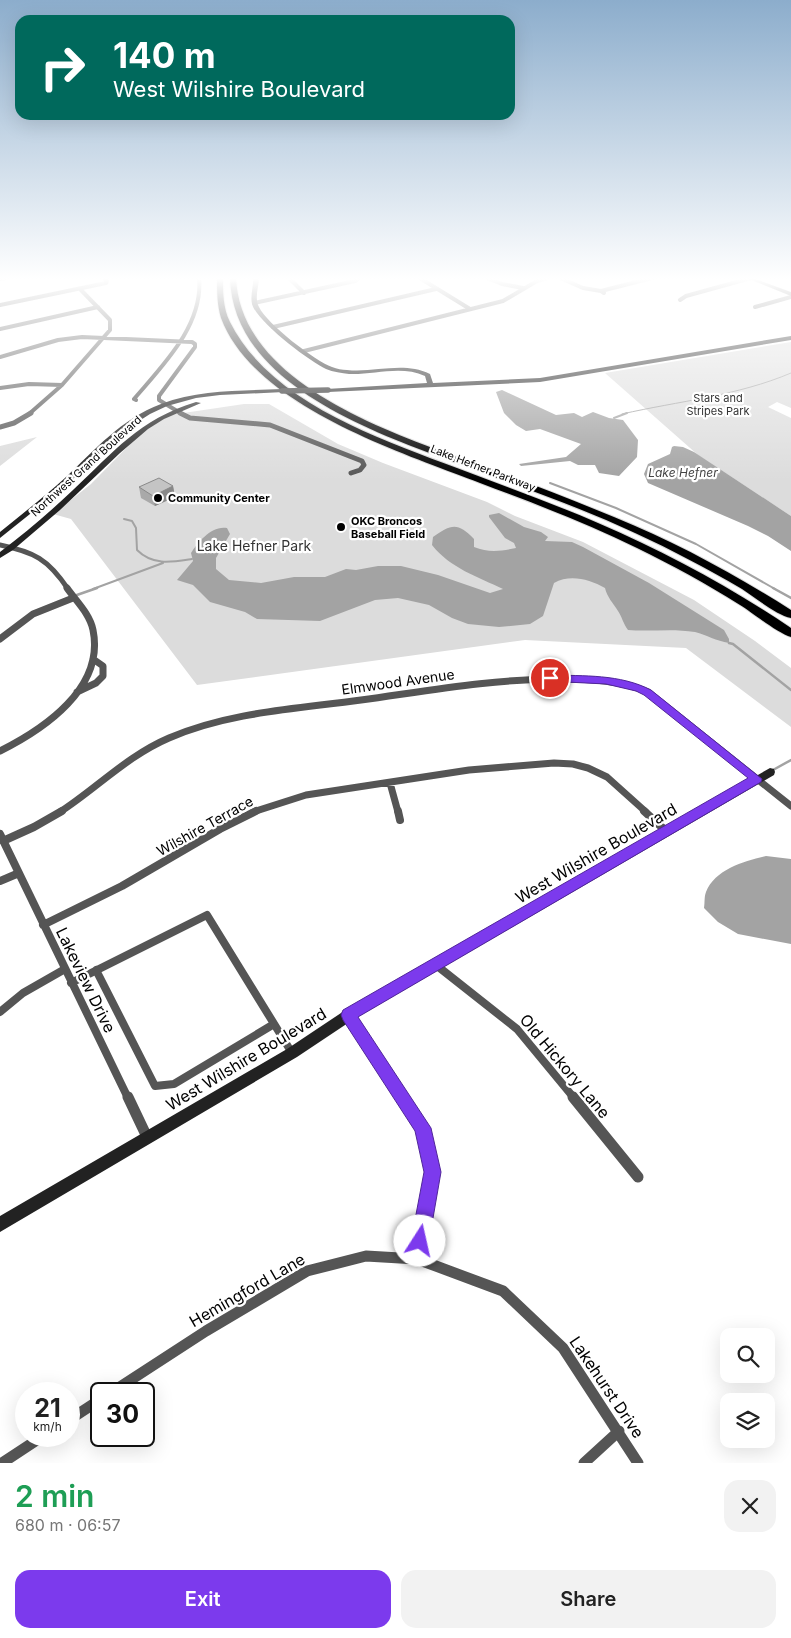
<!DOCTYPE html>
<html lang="en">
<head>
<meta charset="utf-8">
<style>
  :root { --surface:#fff; --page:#f2f2f2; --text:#222; --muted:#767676; --accent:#7c3aed }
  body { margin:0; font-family:Inter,sans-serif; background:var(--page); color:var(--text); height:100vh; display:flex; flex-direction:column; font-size:19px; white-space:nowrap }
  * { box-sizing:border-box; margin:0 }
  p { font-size:16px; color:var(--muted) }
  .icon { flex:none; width:28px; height:28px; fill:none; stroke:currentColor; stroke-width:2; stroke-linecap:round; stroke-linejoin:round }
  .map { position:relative; height:1463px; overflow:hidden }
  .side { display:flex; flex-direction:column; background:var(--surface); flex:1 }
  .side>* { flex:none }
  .hud { position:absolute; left:15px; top:15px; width:500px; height:105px; border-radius:15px; box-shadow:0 5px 20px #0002; background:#00695c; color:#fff; overflow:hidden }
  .controls { position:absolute; left:720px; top:1328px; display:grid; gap:10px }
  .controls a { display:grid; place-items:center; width:55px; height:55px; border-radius:10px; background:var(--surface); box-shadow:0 5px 20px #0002; font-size:25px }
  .speed { position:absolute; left:15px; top:1382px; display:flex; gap:10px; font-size:25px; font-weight:700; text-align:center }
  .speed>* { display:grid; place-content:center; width:65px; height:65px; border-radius:50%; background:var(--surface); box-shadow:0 5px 20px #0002; line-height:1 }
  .speed small { font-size:12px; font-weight:400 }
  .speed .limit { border:2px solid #111; border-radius:8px; background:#fff; color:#111 }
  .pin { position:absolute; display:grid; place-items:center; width:42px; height:42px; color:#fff; margin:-21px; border:2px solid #fff; border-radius:50%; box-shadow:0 1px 5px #0007 }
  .me { position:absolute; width:55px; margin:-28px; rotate:10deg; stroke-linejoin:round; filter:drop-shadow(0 0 4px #0008) }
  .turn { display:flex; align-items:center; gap:18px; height:105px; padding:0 15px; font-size:22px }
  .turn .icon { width:65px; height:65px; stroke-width:2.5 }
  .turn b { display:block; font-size:35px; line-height:42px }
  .round { display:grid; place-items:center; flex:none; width:52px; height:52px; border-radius:15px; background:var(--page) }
  .summary { display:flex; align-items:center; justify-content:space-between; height:85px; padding:0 15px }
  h1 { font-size:30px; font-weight:600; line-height:38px; color:#1e9e55 }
  .button { display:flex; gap:10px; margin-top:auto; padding:10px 15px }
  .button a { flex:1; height:58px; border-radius:15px; background:var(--accent); color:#fff; font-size:20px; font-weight:600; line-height:58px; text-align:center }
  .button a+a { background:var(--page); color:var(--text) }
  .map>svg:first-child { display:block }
  .green { fill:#dcdcdc }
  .water { fill:#a3a3a3 }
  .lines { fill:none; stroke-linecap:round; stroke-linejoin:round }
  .stream-far2 { stroke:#a3a3a3; stroke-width:1 }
  .stream-far1 { stroke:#a3a3a3; stroke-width:2 }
  .stream { stroke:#a3a3a3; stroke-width:2.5 }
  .highway-casing { stroke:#dbdbdb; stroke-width:2 }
  .street-far4 { stroke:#555; stroke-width:4 }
  .street-far3 { stroke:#555; stroke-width:5 }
  .street-far2 { stroke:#555; stroke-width:7 }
  .street-far1 { stroke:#555; stroke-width:8 }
  .street { stroke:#555; stroke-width:11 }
  .secondary { fill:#222; fill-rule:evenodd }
  .highway { fill:#000; fill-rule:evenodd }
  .secondary-bridge { stroke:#222; stroke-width:5.5 }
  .wall { fill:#a9a9a9 }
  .shaded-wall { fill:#898989 }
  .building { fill:#c4c4c4; stroke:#898989 }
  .route { fill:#7c3aed; stroke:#51269a }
  .poi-dot { fill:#000; stroke:#fff; stroke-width:2 }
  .labels { text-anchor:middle; stroke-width:4.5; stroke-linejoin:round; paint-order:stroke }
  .far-park-label { font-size:11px; fill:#333; stroke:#fff }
  .far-street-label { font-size:11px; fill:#000; stroke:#fff }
  .far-poi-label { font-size:11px; font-weight:bold; fill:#000; stroke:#fff; text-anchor:start }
  .far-water-label { font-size:12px; font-style:italic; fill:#444; stroke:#fff }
  .park-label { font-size:14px; fill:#333; stroke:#fff }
  .street-label { font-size:14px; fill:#000; stroke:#fff }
  .near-street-label { font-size:16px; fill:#000; stroke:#fff }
</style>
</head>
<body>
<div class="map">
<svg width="791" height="1463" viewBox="0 0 791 1463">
  <rect width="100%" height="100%" fill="#fff"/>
  <path class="green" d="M791,342v66l-14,-6 -9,5 23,11v98l-93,-61 -93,-82z
    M244,404h25l69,40 45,19 104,39 28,14 68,26 111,58 61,41 36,27v59l-105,-79 -161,-8 -328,45 -126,-166 -18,-5 38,-30 52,-53 27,-16z
    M37,437l-37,29v-20z"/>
  <path class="water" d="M502,390l54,25 18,-2 8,4 11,-5 16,6 14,2 15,20 -1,17 -18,19 -20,-3 -4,-8h-17l-8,-4 -49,5 -2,-2 47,-7 15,-13 -41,-15 -14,2 -10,-6 -12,-12 -8,-21z
    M674,446l9,1 11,5 97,64v35l-23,-15 -20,-10 -100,-43 -4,-9 4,-10 22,-10 2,-7z
    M499,513l25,14 17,5 7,5 -3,4 27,1 11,5 66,36 75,47 5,9v4c-13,-2 -22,-8 -34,-11 -24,-4 -44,0 -67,-2 -5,-7 -6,-13 -10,-19 -5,-8 -11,-14 -13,-23 -16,-9 -35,-14 -51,-5l-11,33 -13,8 -31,3 -31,-3 -16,-6 -23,-13 -31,-7 -23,2 -55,21 -63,-2 -12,-7 -35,-10 -17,-17 -16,-5 16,-19 -2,-8c7,-11 21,-28 36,-25l3,6 -14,24v11l13,11 32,3 33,-6h31l21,-8 10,1 22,-4h23l37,9 52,18 13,-4c-25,-12 -53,-21 -71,-44l1,-8c18,-13 25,-15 41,2v8c15,6 27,4 42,1l-2,-5 -9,-5 -16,-21v-2z
    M766,856l25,3v85l-53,-10 -20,-12 -14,-14c1,-6 0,-11 2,-16 9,-23 39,-31 60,-36z"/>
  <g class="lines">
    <path class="stream-far2" d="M622,414c57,-13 115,-18 169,-41"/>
    <path class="stream-far1" d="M614,418l13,-5
      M550,483l66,25 80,36 79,45
      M124,519l8,2 4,7 1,22c16,16 35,12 55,9
      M93,589l70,-26"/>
    <path class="stream" d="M773,588l18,10
      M74,596l23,-8
      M729,643l4,1 58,46
      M773,770l18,-10"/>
    <defs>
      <path id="highway" d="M217,277h6c0,15 0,31 7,45 40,80 148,116 227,146 47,18 95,35 141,55 68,29 132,64 193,105v9c-14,-4 -38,-24 -51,-32 -33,-21 -68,-40 -103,-57 -51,-25 -104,-45 -157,-65 -80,-31 -226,-77 -259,-165 -4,-13 -4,-27 -4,-41z
        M230,277h6c4,109 161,158 247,189 44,16 87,33 131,51 62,25 120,57 177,93v8c-15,-3 -35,-20 -49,-29 -34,-20 -70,-39 -107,-56 -49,-23 -100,-41 -151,-60 -88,-33 -252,-81 -254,-196z"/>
    </defs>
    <use href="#highway" class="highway-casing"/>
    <path class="street-far4" d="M288,277l16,16
      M418,277l52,32
      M484,277l18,7 21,4
      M558,277l25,11 18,3
      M0,279l13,-2
      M604,293l-3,-2 55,-14
      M680,300l6,-4 65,-18
      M254,303l101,-22 3,-2 -2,-2
      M0,305l106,-22
      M755,307l36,-10
      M273,327l163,-38
      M0,329l98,-22
      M304,351l199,-50 34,-20 13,-4
      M0,357l58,-17 24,-3 110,5 3,2v3l-36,49v4l23,14
      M0,388l29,-4 33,1
      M136,400l-2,-1c29,-34 70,-74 65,-122
      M29,414l33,-29 48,-55v-10l-30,-31"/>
    <path class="street-far3" d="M180,413l10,5 80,7 92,36 2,4 -4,5 -9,3
      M0,427l14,-4 17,-10
      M0,545c34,7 48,14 68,44"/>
    <path class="street-far2" d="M0,639l33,-25 40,-16
      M77,692l19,-9 7,-7v-10l-10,-7
      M0,751c44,-22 105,-63 93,-121 -3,-16 -17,-29 -26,-42
      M390,783l8,29
      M60,812c37,-24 67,-56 109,-74 60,-26 127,-29 192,-38 66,-9 131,-21 198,-21 31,0 60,1 89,13l143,114
      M253,812l53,-17 163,-25 85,-7 19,1 15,4 19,9 39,35"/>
    <path class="street-far1" d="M398,811l2,9
      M644,811l22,20
      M0,834l128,264
      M3,841l31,-14 28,-16
      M0,881l19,-8
      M43,925l79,-39 98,-57 36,-18
      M436,965l81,64 57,69
      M96,970l59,116 19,-2 100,-60
      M71,983l136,-68 85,138
      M0,1012l23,-19 42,-24
      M349,1015l55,83"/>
    <path class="street" d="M128,1097l19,40
      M403,1097l20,31 9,44 -15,87
      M573,1097l65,80
      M109,1394l97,-63 101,-60 59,-15 51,3 86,32 60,57 75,115
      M69,1420l32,-21
      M2,1463l41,-27
      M584,1463l35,-32"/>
    <path class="secondary" d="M100,277h5l4,3 -1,4h-4v-3z
      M253,277h6c0,10 -5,21 0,30 8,17 56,54 73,60 5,2 10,3 15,3 28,3 56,-9 83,4l3,9 107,-5 251,-42v4l-251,42 -212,10 -3,-2 1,-1 101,-6 -2,-7c-24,-11 -51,-1 -76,-2 -7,-1 -16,-2 -23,-5 -17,-8 -69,-47 -74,-65 -2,-9 2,-18 1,-27z
      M744,277h6l41,15v4z
      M282,389l2,1v2l-64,3 -24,3 -29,8 -17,8 -28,18 -52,50 -70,56v-6c22,-18 44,-35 65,-54 30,-28 56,-59 96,-74 39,-15 80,-13 121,-15z
      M196,402l5,1 -37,16 -16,10 -28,24 -60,57 -47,40 -13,8v-6c25,-19 50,-40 73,-62 42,-39 65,-70 123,-88z
      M770,768l4,1 1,3 -1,3 -420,244 -57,38 -297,175v-16l287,-167 57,-38z"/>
    <use href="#highway" class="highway"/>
    <path class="secondary-bridge" d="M282,391l46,-1"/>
  </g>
  <path class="wall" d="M173,486l2,11 -20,9 -14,-8 -2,-11z"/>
  <path class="shaded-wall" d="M173,486l2,11 -20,9 -2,-10z"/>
  <path class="building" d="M159,478l14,8 -20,10 -14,-9z"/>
  <linearGradient id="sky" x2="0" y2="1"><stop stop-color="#8cadcc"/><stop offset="0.58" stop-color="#fff"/><stop offset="1" stop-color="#fff" stop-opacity="0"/></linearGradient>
  <rect width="791" height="481" fill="url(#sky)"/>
  <path class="route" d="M550,675c34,1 70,-1 101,15l111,89 -1,3 -403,235 73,111 10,44 -12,69 -3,6 -6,3 -6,-3 -3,-6 13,-69 -9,-41 -72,-111 -2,-5 2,-5 405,-232 -104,-83 -8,-4 -30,-7 -60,-3 -2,-3 2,-2z"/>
  <g class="poi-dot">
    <circle cx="158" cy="498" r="5"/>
    <circle cx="341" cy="527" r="5"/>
  </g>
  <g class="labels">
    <g class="far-park-label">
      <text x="718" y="402">Stars and<tspan x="718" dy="13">Stripes Park</tspan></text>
    </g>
    <g class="far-street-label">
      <text transform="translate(86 466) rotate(-42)" y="4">Northwest Grand Boulevard</text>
      <text transform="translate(483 468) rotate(21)" y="4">Lake Hefner Parkway</text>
    </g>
    <g class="far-poi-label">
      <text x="168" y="502">Community Center</text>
      <text x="351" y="525">OKC Broncos<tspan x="351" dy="13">Baseball Field</tspan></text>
    </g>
    <g class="far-water-label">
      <text x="683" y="477">Lake Hefner</text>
    </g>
    <g class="park-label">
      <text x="254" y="551">Lake Hefner Park</text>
    </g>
    <g class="street-label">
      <text transform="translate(398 682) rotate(-8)" y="5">Elmwood Avenue</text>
      <text transform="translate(205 826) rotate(-29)" y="5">Wilshire Terrace</text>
    </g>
    <g class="near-street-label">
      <text transform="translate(596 853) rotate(-30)" y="6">West Wilshire Boulevard</text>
      <text transform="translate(86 980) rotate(64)" y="6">Lakeview Drive</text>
      <text transform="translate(246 1059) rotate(-31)" y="6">West Wilshire Boulevard</text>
      <text transform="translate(565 1066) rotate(50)" y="6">Old Hickory Lane</text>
      <text transform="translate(247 1290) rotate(-30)" y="6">Hemingford Lane</text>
      <text transform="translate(607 1387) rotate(56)" y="6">Lakehurst Drive</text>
    </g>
  </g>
</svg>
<div class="controls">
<a><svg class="icon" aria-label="search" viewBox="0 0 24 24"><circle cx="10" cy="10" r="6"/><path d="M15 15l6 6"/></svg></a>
<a><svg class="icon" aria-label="layers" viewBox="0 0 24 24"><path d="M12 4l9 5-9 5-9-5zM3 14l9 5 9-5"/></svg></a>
</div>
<div class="speed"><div>21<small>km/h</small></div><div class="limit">30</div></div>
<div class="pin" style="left:550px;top:678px;background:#d93025"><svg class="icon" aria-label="arrive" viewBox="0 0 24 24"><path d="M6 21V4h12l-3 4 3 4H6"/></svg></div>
<svg class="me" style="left:420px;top:1241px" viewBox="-20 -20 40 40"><circle r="19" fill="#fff"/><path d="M0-13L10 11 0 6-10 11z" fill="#7c3aed"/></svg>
<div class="hud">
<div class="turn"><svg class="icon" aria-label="right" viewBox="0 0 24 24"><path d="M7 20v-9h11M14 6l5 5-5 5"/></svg><div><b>140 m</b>West Wilshire Boulevard</div></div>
</div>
</div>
<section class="side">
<div class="summary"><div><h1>2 min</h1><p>680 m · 06:57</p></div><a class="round"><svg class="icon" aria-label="close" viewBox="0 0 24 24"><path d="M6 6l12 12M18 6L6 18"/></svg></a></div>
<div class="button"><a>Exit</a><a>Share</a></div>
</section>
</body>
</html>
